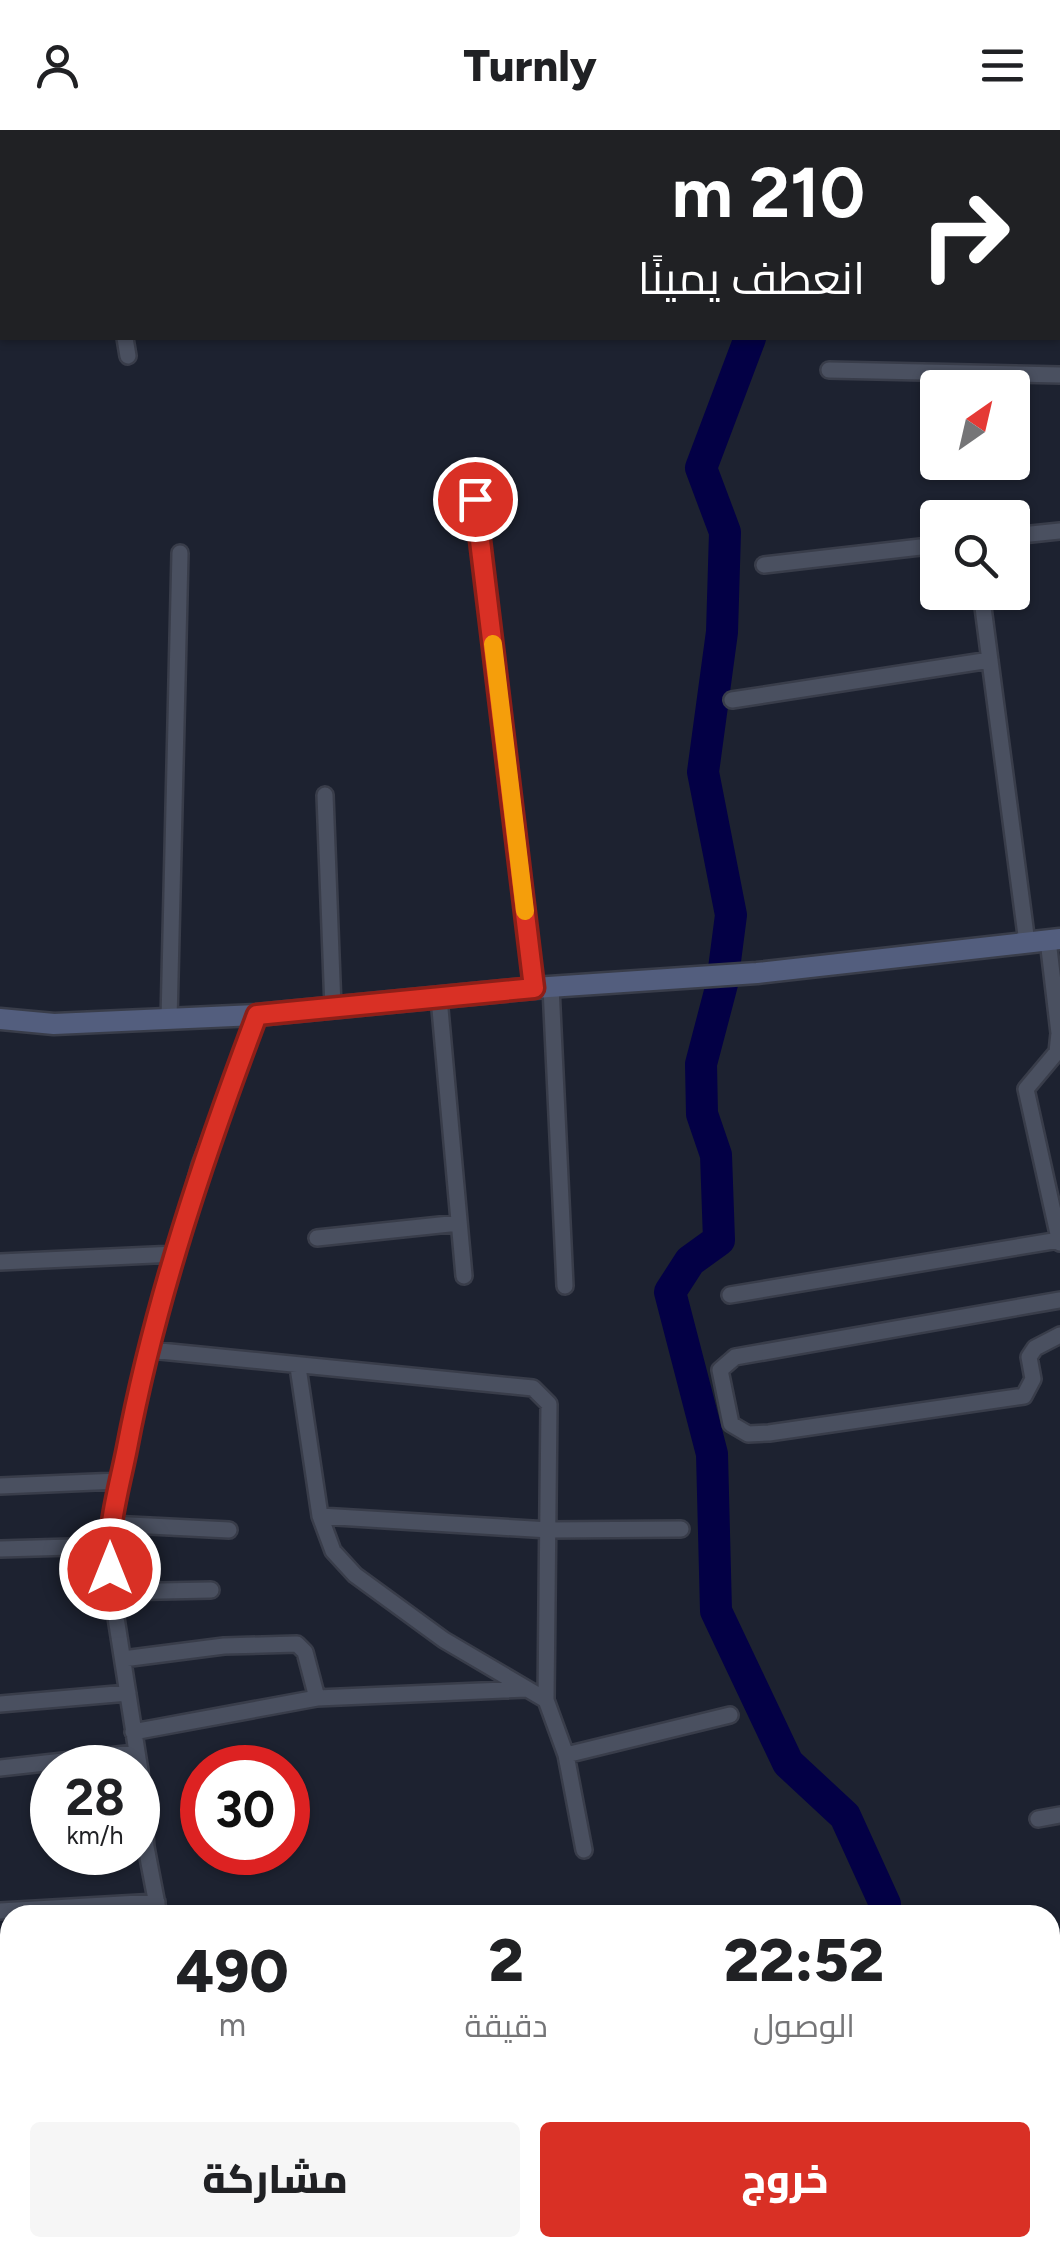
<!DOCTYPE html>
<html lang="ar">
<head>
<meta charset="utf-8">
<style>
  :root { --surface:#fff; --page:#f6f6f6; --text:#202124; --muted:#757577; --accent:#d93025 }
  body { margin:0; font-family:Figtree,Cairo,sans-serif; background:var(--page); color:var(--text); direction:rtl; height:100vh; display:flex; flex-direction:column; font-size:38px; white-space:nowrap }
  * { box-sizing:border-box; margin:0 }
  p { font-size:32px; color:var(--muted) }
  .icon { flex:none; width:55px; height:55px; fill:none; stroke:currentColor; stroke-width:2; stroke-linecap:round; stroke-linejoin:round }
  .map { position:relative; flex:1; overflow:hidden; direction:ltr }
  .drawer { position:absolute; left:0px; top:1775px; width:1060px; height:352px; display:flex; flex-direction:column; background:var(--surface); border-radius:30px 30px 0 0; box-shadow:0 2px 8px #0004; direction:rtl }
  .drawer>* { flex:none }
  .guide { position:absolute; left:0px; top:0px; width:1060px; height:210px; box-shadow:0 2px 8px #0004; direction:rtl; background:#202124; color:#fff; overflow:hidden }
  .needle { width:65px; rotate:34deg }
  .fabs { position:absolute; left:920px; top:240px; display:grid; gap:20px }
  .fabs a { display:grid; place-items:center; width:110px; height:110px; border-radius:10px; background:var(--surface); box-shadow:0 2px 8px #0004; font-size:50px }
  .speed { position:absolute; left:30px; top:1615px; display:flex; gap:20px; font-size:50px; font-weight:700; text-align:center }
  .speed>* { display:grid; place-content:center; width:130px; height:130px; border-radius:50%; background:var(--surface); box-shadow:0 2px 8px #0004; line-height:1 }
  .speed small { font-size:25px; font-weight:400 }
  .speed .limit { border:15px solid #d22; background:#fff; color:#111 }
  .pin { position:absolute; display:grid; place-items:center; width:85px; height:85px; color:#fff; margin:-42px; border:5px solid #fff; border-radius:50%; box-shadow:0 2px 10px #0007 }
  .me { position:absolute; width:110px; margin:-55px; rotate:0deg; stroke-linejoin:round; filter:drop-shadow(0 0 8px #0008) }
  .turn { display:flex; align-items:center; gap:35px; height:210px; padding:0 30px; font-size:45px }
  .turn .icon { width:130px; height:130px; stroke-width:2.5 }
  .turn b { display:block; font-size:70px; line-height:85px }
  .eta { display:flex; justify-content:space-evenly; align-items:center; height:170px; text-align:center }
  .eta b { font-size:60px; font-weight:800; line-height:70px }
  .button { display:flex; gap:20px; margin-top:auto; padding:20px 30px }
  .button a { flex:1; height:115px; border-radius:10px; background:var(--accent); color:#fff; font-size:40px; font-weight:800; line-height:115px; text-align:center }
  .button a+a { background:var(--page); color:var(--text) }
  header { display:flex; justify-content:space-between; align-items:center; height:130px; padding:0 30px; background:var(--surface); font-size:45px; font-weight:800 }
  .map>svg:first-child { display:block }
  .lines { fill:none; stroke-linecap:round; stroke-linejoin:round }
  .stream { stroke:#030045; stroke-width:5 }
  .river { stroke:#030045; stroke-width:32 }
  .street-casing { stroke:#393d4a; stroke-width:20 }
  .secondary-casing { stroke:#393d4a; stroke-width:25 }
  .street { stroke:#4a5060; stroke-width:15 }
  .secondary { stroke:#535e7e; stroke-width:20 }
  .route-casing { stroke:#8d1f18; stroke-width:25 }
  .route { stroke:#d93025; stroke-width:18 }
  .slow { stroke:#f59e0b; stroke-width:18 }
</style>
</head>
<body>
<header><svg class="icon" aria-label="menu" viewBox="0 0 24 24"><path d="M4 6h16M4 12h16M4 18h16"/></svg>Turnly<svg class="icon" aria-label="person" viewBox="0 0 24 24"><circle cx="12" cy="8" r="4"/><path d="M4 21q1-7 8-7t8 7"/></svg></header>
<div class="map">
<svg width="1060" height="2127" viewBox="0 0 1060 2127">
  <rect width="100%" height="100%" fill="#1d2230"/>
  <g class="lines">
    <path class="stream" d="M176,2118l1,9"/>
    <path class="river" d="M750,208l-49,130 24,64 -3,100 -19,140 28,143 -9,69 -21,80 1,50 14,41 3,85 -29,21 -20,31 42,162 4,157 72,152 57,53 40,88 -2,11
      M852,2118l4,9"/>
    <defs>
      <path id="street" d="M88,0l2,2
        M253,0v2
        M418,0v2
        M550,0v2
        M677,0l15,2
        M914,0l1,2
        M1056,0v2
        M138,2l15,-2
        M717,2l13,-2
        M1058,38l2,33
        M125,208l3,18
        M829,240l231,5
        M475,369l59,489
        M1012,406l48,-5
        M764,435l174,-20
        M981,462l46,351
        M732,570l258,-40
        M325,665l8,213
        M1048,810l11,93 -2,19 -31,37 34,154
        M551,857l14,299
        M439,868l25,278
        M169,890l11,-467
        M317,1108l142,-15
        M0,1132l176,-8
        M730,1165l329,-55
        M1060,1170l-325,57 -15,13 11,54 17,10 21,-1 255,-37 9,-17 -4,-22 6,-9 25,-13
        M150,1220l383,38 16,16 -3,296
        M298,1237l22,149 13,35 22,24 89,65 102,60 20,55 18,95
        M0,1356l119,-5
        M320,1386l229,14 132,-1
        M110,1394l119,6
        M0,1419l108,-3
        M112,1462l99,-2
        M123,1529l101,-13 73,-2 8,8 12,46
        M0,1574l128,-11
        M133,1602l184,-34 210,-9
        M566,1625l164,-40
        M0,1638l135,-15
        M1038,1689l22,-4
        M0,1781l157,-9
        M159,1785l-13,-68 -6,-76 -28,-179 -2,-68 26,-124 64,-235 57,-150
        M1050,1814l10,-2
        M0,1941l10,-1
        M1050,2026l10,-1
        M450,2118l2,9"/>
      <path id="secondary" d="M0,889l54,5 203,-9 277,-27 223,-15 303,-34"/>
    </defs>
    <use href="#street" class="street-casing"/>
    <use href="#secondary" class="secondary-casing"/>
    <use href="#street" class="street"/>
    <use href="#secondary" class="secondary"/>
  </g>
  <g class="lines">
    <defs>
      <path id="route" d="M110,1439c-3,-43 9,-80 17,-121 28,-148 77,-292 130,-433l277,-27 -59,-489"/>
    </defs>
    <use href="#route" class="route-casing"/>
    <use href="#route" class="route"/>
    <path class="slow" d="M493,514l32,267"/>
  </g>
</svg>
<div class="fabs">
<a><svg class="needle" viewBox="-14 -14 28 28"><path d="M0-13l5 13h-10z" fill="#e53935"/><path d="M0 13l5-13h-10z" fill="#757577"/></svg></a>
<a><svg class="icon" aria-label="search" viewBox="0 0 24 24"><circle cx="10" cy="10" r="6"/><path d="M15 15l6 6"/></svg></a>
</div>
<div class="speed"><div>28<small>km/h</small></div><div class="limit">30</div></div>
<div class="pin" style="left:475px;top:369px;background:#d93025"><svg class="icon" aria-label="arrive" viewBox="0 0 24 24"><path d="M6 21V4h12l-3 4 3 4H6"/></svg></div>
<svg class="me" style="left:110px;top:1439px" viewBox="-20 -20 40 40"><circle r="17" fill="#d93025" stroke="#fff" stroke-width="3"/><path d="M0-11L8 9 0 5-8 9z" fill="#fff"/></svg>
<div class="guide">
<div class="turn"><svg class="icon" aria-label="right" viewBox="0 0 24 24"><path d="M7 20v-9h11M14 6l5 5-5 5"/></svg><div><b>210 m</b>انعطف يمينًا</div></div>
</div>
<section class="drawer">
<div class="eta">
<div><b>22:52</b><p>الوصول</p></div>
<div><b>2</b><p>دقيقة</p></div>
<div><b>490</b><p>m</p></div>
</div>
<div class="button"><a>خروج</a><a>مشاركة</a></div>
</section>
</div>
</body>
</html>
